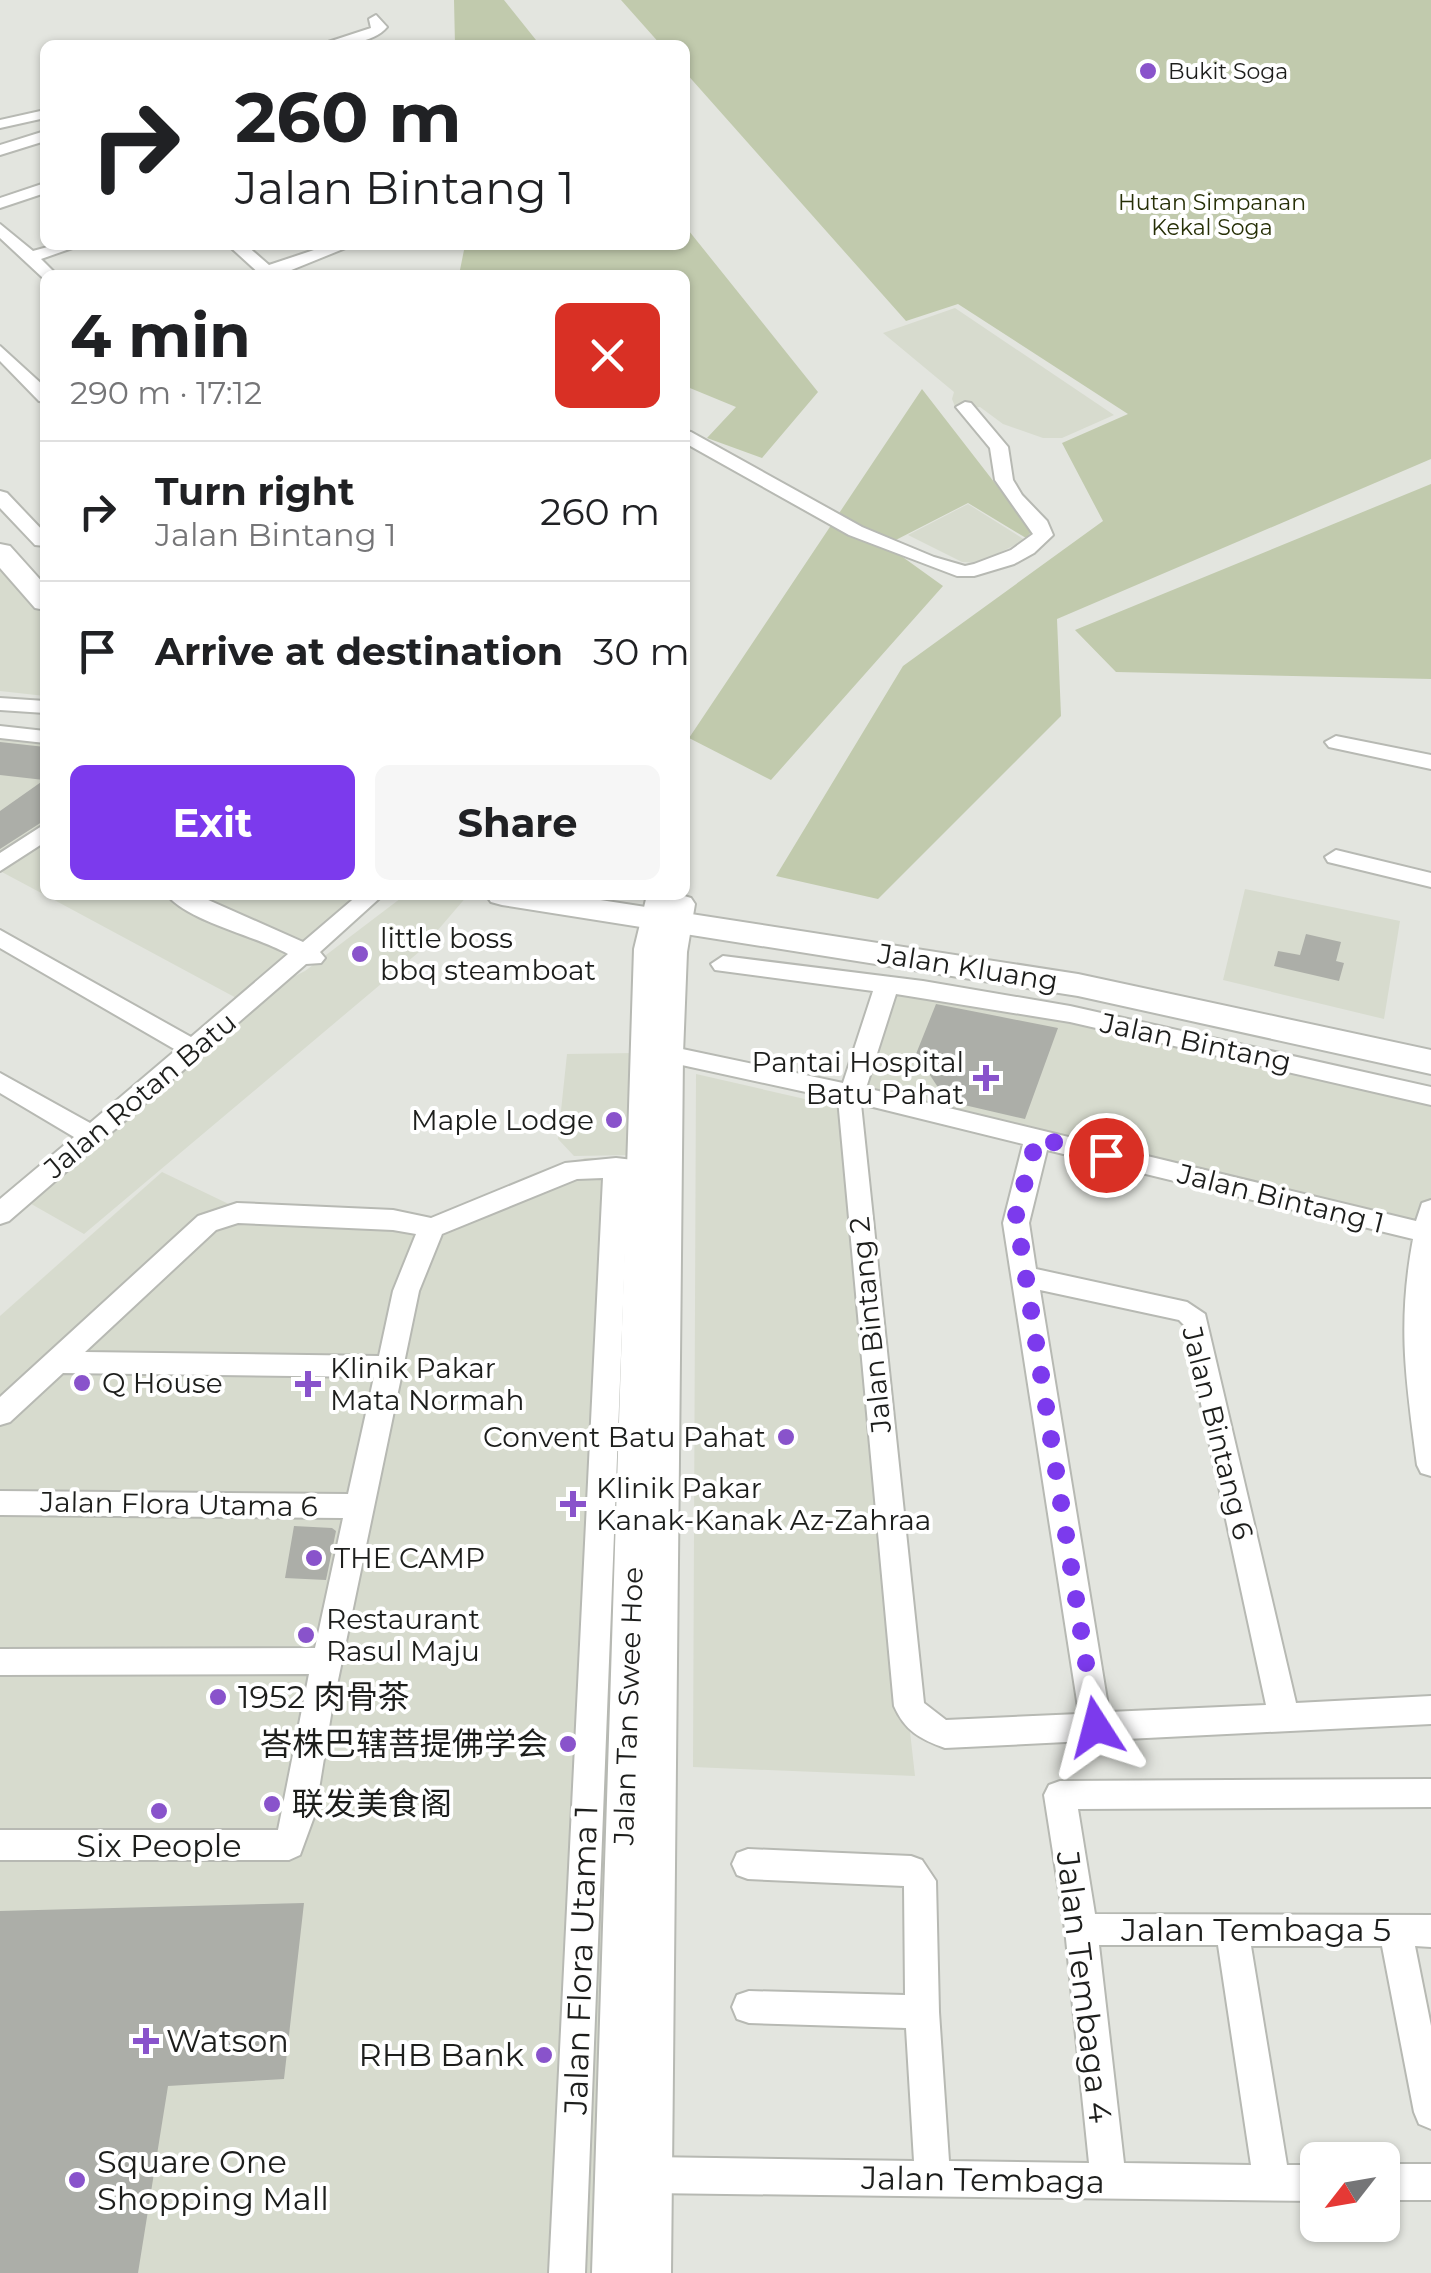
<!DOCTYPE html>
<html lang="en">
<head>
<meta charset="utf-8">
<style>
  :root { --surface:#fff; --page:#f6f6f6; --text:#202124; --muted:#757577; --line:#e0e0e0; --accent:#7c3aed }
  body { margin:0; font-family:Montserrat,"Noto Sans SC",sans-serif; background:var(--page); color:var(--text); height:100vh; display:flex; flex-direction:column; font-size:38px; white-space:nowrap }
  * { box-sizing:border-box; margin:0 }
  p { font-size:32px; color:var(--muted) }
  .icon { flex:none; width:55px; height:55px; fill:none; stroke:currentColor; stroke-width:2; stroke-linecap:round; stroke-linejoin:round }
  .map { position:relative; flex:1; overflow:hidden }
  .sheet { position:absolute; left:40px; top:270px; width:650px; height:630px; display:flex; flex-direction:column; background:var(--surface); border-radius:15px; box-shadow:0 2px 8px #0004 }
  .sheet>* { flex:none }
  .hud { position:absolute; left:40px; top:40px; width:650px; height:210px; border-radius:15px; box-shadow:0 2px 8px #0004; background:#fff; color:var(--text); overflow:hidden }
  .needle { width:65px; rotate:239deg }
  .tools { position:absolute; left:1300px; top:2142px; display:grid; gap:20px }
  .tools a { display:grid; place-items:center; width:100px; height:100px; border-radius:15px; background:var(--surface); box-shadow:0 2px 8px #0004; font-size:50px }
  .pin { position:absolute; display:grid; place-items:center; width:85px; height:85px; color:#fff; margin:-42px; border:5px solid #fff; border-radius:50%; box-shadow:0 2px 10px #0007 }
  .me { position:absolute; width:110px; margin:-55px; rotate:351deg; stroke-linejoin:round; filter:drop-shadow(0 0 8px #0008) }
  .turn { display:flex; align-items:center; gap:35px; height:210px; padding:0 30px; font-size:45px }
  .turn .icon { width:130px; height:130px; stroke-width:2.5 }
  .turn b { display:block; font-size:70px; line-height:85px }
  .round { display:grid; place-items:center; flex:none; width:105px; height:105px; border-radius:15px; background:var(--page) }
  .head { display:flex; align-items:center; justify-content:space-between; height:170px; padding:0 30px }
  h1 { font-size:60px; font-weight:700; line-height:75px }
  .cta { display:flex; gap:20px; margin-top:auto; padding:20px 30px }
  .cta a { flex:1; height:115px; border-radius:15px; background:var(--accent); color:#fff; font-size:40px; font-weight:700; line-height:115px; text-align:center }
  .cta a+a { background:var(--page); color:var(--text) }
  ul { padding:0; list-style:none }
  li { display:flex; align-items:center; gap:30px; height:140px; padding:0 30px; border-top:2px solid var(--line) }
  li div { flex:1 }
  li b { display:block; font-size:38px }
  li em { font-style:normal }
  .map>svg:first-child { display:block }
  .built { fill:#d7dbce }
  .green { fill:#c1caad }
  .building { fill:#acaea8 }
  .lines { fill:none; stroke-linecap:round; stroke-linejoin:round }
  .minor-casing { stroke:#b7b9b3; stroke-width:4 }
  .major-casing { stroke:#b7b9b3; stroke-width:4 }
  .highway-casing { stroke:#b7b9b3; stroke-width:4 }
  .minor { fill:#fff; fill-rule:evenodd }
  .major { fill:#fff; fill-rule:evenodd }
  .highway { fill:#fff; fill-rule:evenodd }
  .route { stroke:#7c3aed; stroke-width:18; stroke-dasharray:0 32.4 }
  .poi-dot { fill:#8953cb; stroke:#fff; stroke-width:4 }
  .labels { text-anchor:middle; stroke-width:8; stroke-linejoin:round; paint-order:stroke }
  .far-poi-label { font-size:22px; fill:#1d1e1c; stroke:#fff; text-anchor:start }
  .far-park-label { font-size:22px; fill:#262f06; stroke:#fff }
  .poi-label { font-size:28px; fill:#1d1e1c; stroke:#fff; text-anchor:start }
  .street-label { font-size:28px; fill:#1d1e1c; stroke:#fff }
  .near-poi-label { font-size:32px; fill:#1d1e1c; stroke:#fff; text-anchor:start }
  .near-street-label { font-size:32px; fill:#1d1e1c; stroke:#fff }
</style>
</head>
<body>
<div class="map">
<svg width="1431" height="2273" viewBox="0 0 1431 2273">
  <rect width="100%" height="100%" fill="#e3e5df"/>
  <path class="built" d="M955,308l159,107 -52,23h-19l-40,-14 -23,-17 -24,2 -4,-10 2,-7 -71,-59z
    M968,504l57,36 -46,23 -17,-1 -54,-27z
    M0,558l45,51v87l-45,-5z
    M0,728l45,3v95l-45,32z
    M45,829v66l-45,-24v-9z
    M1245,889l155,32 -16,98 -161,-39z
    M45,895h317l-122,105z
    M405,895h63l-49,57 -335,282 -58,-33 261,-221 18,-9z
    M882,979l549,112v148l-587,-143z
    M635,1053l-1,102 -60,1 -16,-17 9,-85z
    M696,1074l144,33 75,669 -222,-9z
    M585,1158h55l-35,1115h-605v-957l162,-144 73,35 212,10z"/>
  <path class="green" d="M454,0h50l36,45h-85z
    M621,0h810v459l-374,160 4,97 -183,183 -102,-23 127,-210 200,-145 -41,-78 66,-29 -170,-110 -52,17 -221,-249v-27h-24z
    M685,226l133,166 -56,66 -55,-20 29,-31 -51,-21v-111h-226l6,-30h220z
    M922,389l110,142 -6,7 -58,-35 -82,42 57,41 -172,194 -82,-42z
    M1431,484v195l-315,-7 -41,-42z"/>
  <path class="building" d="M0,742l45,5v73l-45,29v-38l44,-31 -44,-5z
    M1306,934l35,8 -5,19 8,2 -5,18 -65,-15 4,-15 22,4z
    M936,1004l122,24 -33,91 -78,-18 -31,-47z
    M294,1526l38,2 4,3 -10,49 -41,-2z
    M304,1903l-20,176 -116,7 -30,187h-138v-362z"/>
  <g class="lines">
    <defs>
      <path id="minor" d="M376,15l11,12c-14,17 -47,18 -68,18l52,-17 -2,-9z
        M45,110v8l-45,10v-8z
        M45,131v10l-45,14v-10z
        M45,183v10l-45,15v-10z
        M0,224l33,27 22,-6h26l-40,14 16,16 -14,3 -43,-40z
        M228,245h18l23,20 60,-20h24l-74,30h-18z
        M0,346l45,41v15l-6,-1 -39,-40z
        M965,402l6,1 37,44 5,33 9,15 25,26 6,14 -19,18 -20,11 -40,12h-17l-108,-41 -164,-92v-12l6,1 171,95 72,30 31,9 9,-2 37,-14 22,-16 -38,-54 -5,-32 -34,-41z
        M0,491l7,2 38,40v13l-10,-1 -35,-37z
        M0,698l45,3v12l-45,-3z
        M0,726l45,5v12l-45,-5z
        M1336,736l95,19v14l-102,-22 -4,-5z
        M45,824v18l-45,29v-18z
        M1336,850l95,23v14l-103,-25 -3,-5z
        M167,895h30l106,47 55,-47h25l-63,57 5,6 -4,5 -15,1 -297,257 -9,3v-25l74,-62 -74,-44v-20l90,50 86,-73 -176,-102v-18l191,107 97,-83c-31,-18 -99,-32 -121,-59z
        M723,956l200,25 147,25 361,81v18l-361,-83 -174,-28 -30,94 550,133 6,-18 9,-3v276l-10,-3 -4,-8c-11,-85 -20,-140 -4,-226l-366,-89 -18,73 7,46 151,33 18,12 91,389 135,-7v28l-486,24c-25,-9 -40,-17 -51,-42l-56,-607 -170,-37 -12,-8 12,-8 175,37 30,-92 -158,-21 -4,-6zM861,1104l162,40 -20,79 76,491 -133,6 -22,-17zM1040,1290l139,30 5,5 82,380 -157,7z
        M616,1158l26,3 4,7 -4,7 -14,2 -43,1096h-36l54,-1095 -26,1 -135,55 -23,57 -87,418 -17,105 -15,41 -11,5h-289v-30h278l31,-156 -309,1v-26l315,-1 28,-130 -343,-3v-24l348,3 26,-117 -311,-4 -53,49 -10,3v-28l198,-181 39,-13 156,7 38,8 134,-55zM238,1223l155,7 23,4 -23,57 -14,65 -294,-4 131,-122z
        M1431,1779v28l-353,2 17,105 336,1v32l-16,-1 16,80v103l-12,-5 -5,-12 -32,-166h-131l36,219h31v36l-669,-8 -12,-6 -6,-12 6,-12 12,-6 265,4 -8,-133 -157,-5 -12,-4 -5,-12 5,-12 12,-4 156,4 -1,-109 -156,-7 -11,-4 -5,-11 5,-11 11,-4 163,7 11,4 14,21 3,131 10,149 140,2 -24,-234 -21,-134 5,-10 11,-4zM1099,1945h119l33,220 -127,-2z
        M1382,2164h49v36h-49z"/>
      <path id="major" d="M647,895h20l3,4 11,-4 10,3 4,6 -8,48 -4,102 -12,1219h-79l42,-1324z"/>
      <path id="highway" d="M0,544l10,2 35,39v25l-10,-2 -35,-40z
        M486,895h82l510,79 353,76v24l-353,-78 -576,-91 -11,-3z"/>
    </defs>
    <use href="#minor" class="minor-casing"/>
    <use href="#major" class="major-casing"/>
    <use href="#highway" class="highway-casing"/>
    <use href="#minor" class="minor"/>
    <use href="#major" class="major"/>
    <use href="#highway" class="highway"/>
  </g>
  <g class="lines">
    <path class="route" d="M1096,1727l-80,-513 21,-76 69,17"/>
  </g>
  <g class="poi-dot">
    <circle cx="1148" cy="71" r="10"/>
    <circle cx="360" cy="954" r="10"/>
    <path d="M981 1063h10v10h10v10h-10v10h-10v-10h-10v-10h10z"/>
    <circle cx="614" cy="1120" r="10"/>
    <circle cx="82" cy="1383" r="10"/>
    <path d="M303 1369h10v10h10v10h-10v10h-10v-10h-10v-10h10z"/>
    <circle cx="786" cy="1437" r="10"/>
    <path d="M568 1489h10v10h10v10h-10v10h-10v-10h-10v-10h10z"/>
    <circle cx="314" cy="1558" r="10"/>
    <circle cx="306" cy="1635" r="10"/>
    <circle cx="218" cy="1697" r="10"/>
    <circle cx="568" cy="1744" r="10"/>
    <circle cx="272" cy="1804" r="10"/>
    <circle cx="159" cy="1811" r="10"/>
    <path d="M141 2026h10v10h10v10h-10v10h-10v-10h-10v-10h10z"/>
    <circle cx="544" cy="2055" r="10"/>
    <circle cx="77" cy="2180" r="10"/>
  </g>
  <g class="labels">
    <g class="far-poi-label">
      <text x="1168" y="79">Bukit Soga</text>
    </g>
    <g class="far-park-label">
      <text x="1212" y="210">Hutan Simpanan<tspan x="1212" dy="25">Kekal Soga</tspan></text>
    </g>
    <g class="poi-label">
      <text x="380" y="948">little boss<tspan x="380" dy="32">bbq steamboat</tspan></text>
      <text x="964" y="1072" text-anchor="end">Pantai Hospital<tspan x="964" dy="32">Batu Pahat</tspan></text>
      <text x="594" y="1130" text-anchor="end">Maple Lodge</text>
      <text x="330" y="1378">Klinik Pakar<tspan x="330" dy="32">Mata Normah</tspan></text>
      <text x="102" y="1393">Q House</text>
      <text x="766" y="1447" text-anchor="end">Convent Batu Pahat</text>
      <text x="596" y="1498">Klinik Pakar<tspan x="596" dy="32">Kanak-Kanak Az-Zahraa</tspan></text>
      <text x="334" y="1568">THE CAMP</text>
      <text x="326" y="1629">Restaurant<tspan x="326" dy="32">Rasul Maju</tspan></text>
    </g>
    <g class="street-label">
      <text transform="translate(968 967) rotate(9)" y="10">Jalan Kluang</text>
      <text transform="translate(1196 1042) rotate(12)" y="10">Jalan Bintang</text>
      <text transform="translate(140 1095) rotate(-40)" y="10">Jalan Rotan Batu</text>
      <text transform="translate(1281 1198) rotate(14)" y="10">Jalan Bintang 1</text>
      <text transform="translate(870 1325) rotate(-96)" y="10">Jalan Bintang 2</text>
      <text transform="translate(1218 1433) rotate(76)" y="10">Jalan Bintang 6</text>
      <text transform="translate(179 1504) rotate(1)" y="10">Jalan Flora Utama 6</text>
      <text transform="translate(628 1706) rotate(-88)" y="10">Jalan Tan Swee Hoe</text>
    </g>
    <g class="near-poi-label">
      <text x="238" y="1708">1952 肉骨茶</text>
      <text x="548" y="1755" text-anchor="end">峇株巴辖菩提佛学会</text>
      <text x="292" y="1815">联发美食阁</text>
      <text x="159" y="1857" text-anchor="middle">Six People</text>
      <text x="166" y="2052">Watson</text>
      <text x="524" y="2066" text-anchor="end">RHB Bank</text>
      <text x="97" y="2173">Square One<tspan x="97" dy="37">Shopping Mall</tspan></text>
    </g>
    <g class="near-street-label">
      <text x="1256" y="1941">Jalan Tembaga 5</text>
      <text transform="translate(581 1960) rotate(-88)" y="11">Jalan Flora Utama 1</text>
      <text transform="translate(1084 1987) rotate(83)" y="11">Jalan Tembaga 4</text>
      <text transform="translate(983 2180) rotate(1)" y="11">Jalan Tembaga</text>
    </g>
  </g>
</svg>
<div class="tools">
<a><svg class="needle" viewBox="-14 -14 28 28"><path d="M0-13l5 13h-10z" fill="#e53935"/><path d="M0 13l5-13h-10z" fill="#757577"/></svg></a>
</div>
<div class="pin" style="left:1106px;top:1155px;background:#d93025"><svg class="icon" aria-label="arrive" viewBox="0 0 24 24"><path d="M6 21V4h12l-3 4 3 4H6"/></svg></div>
<svg class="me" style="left:1096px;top:1727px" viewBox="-20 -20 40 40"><path d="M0-17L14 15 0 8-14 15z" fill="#7c3aed" stroke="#fff" stroke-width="4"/></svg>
<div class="hud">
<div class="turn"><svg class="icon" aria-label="right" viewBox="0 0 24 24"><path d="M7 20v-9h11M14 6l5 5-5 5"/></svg><div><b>260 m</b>Jalan Bintang 1</div></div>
</div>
<section class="sheet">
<div class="head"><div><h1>4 min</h1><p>290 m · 17:12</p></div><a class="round" style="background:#d93025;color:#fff"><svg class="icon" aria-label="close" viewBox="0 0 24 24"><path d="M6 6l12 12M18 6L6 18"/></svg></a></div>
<ul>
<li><svg class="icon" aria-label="right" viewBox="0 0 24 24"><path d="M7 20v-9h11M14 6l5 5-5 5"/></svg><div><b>Turn right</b><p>Jalan Bintang 1</p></div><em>260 m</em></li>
<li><svg class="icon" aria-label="arrive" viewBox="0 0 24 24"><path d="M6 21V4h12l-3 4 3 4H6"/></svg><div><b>Arrive at destination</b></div><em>30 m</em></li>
</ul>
<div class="cta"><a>Exit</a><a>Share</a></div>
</section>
</div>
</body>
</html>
